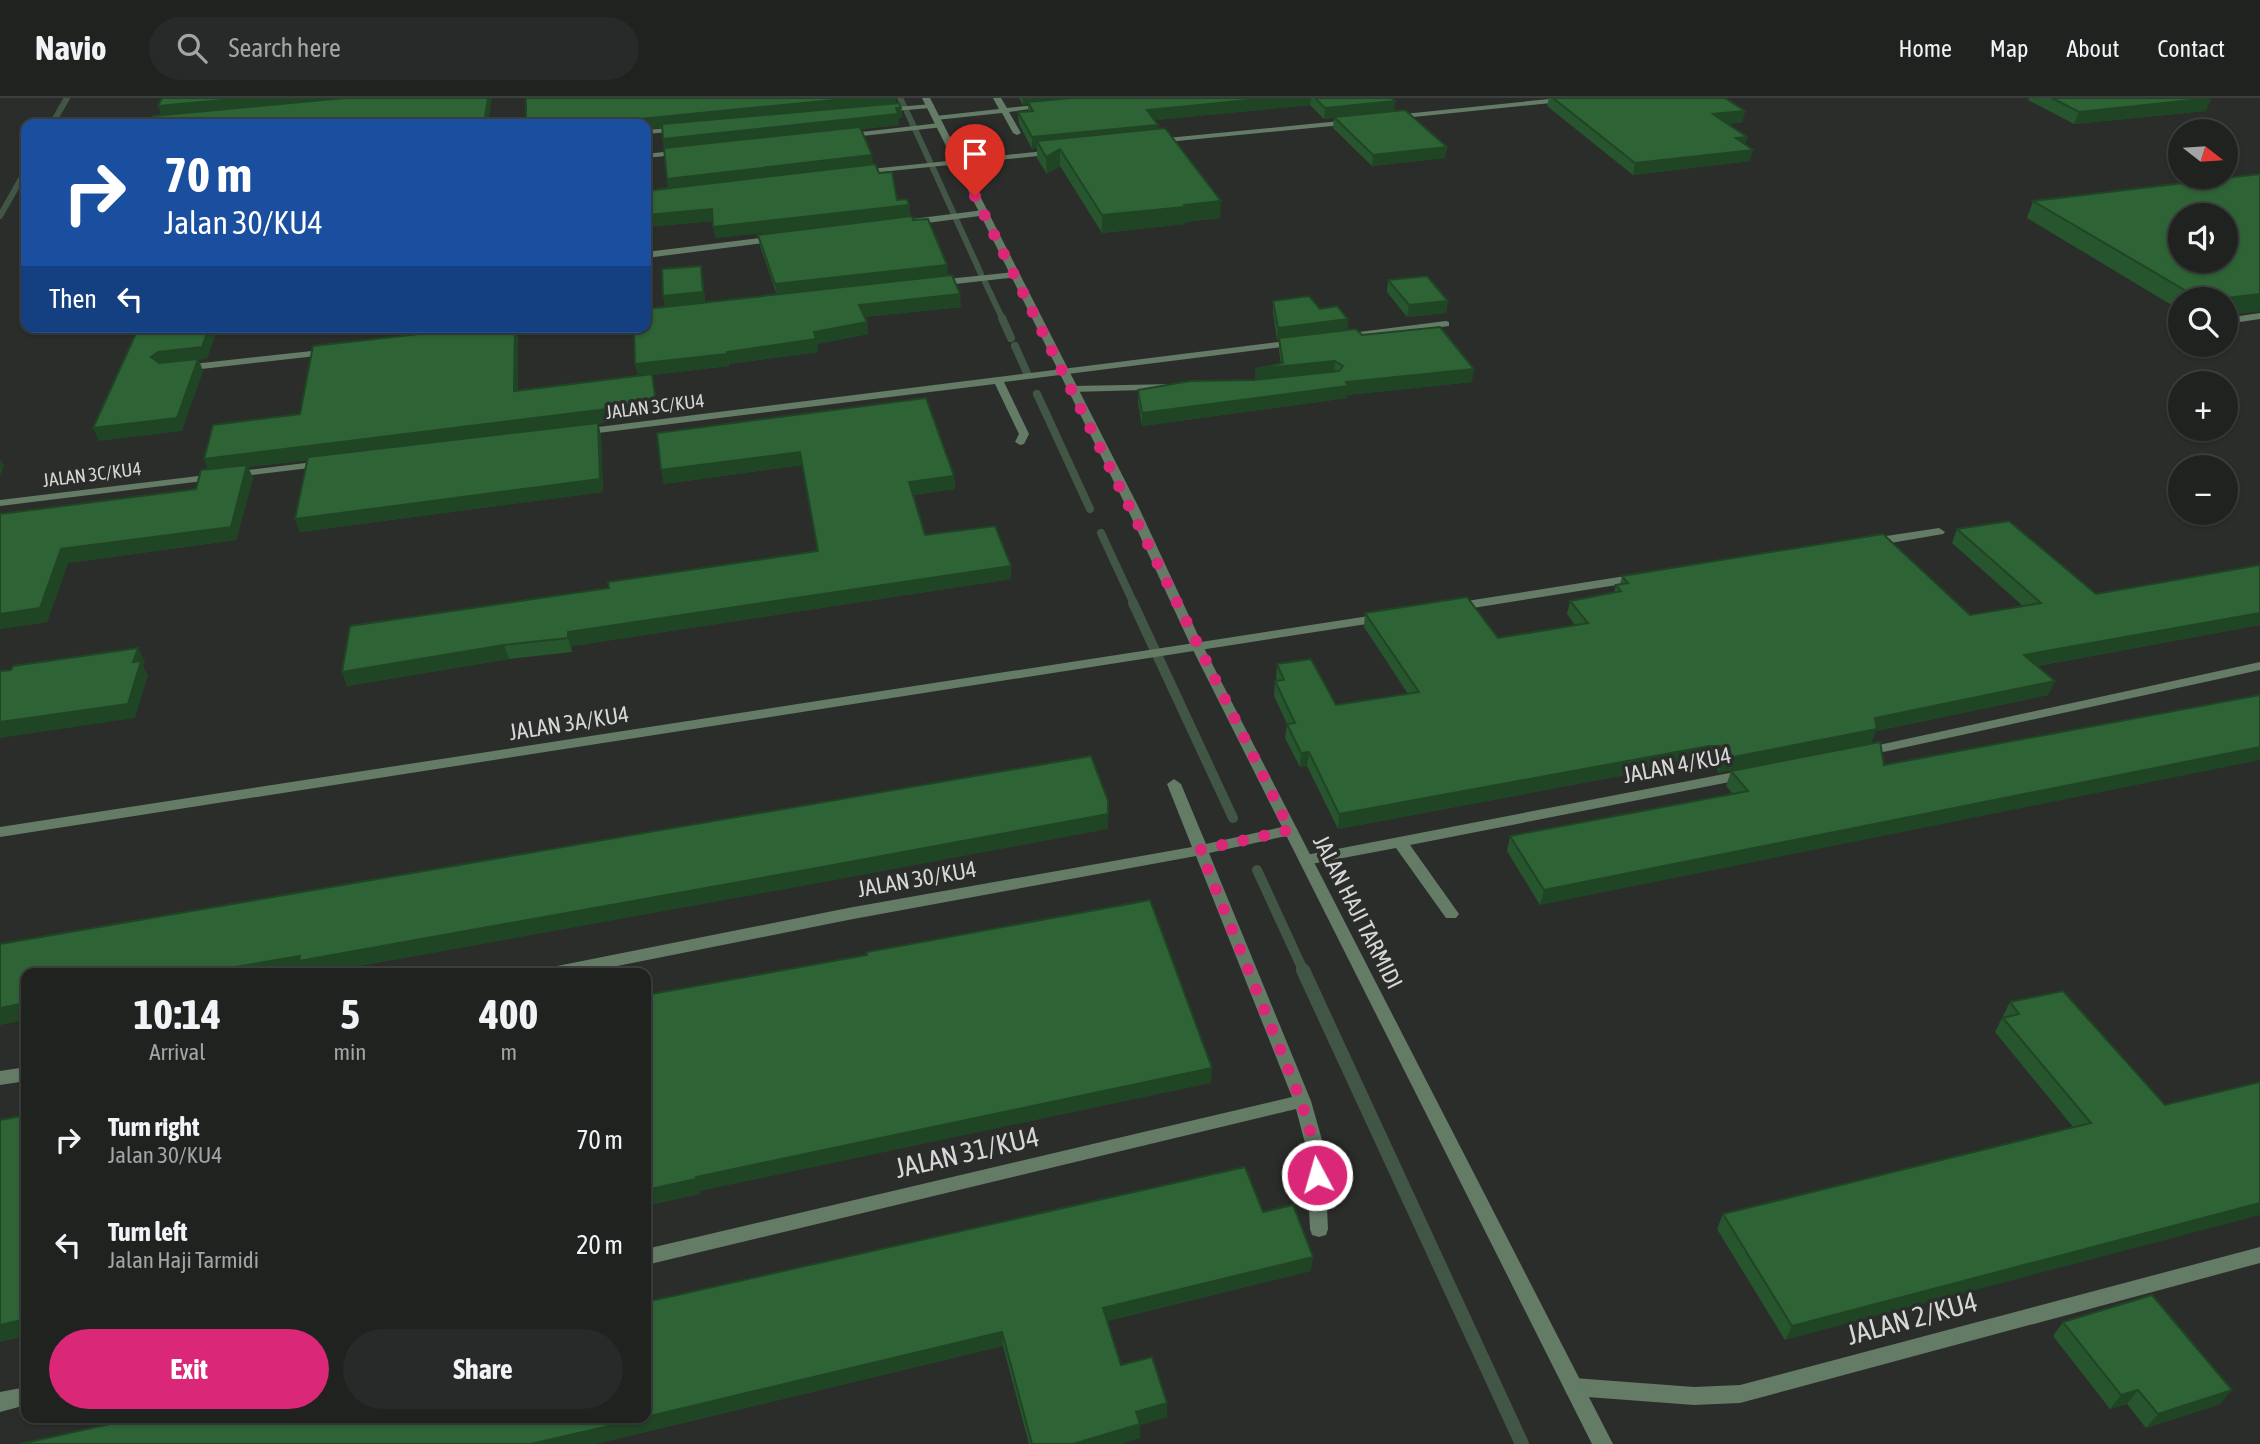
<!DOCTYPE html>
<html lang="en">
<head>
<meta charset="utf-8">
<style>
  :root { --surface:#202220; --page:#282a29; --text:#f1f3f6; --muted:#a2a4a5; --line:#3d3f3e; --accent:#db2777 }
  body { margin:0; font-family:"Asap Condensed",sans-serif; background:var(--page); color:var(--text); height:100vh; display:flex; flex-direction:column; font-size:26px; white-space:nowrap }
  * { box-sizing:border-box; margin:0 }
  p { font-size:23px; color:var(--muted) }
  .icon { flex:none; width:38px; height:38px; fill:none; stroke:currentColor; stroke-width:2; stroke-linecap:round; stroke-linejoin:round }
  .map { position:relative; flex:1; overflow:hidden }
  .drawer { position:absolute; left:21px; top:870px; width:630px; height:455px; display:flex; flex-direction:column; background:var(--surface); border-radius:14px; box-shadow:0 2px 5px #0004,0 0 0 2px var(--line) }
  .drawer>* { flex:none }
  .hud { position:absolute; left:21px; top:21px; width:630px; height:214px; border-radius:14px; box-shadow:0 2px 5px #0004,0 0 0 2px var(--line); background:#1a4fa0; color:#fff; overflow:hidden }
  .needle { width:46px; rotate:107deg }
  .tools { position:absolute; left:2168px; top:21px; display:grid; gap:14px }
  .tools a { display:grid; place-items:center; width:70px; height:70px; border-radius:50%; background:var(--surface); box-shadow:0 2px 5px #0004,0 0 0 2px var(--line); font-size:35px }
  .pin { position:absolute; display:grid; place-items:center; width:60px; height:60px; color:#fff; margin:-72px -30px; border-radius:50% 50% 50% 0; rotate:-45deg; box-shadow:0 0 7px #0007 }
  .pin .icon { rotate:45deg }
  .me { position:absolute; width:77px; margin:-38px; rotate:354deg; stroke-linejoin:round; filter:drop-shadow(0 0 5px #0008) }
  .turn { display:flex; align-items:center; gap:24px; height:147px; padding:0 28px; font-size:32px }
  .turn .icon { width:91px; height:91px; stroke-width:2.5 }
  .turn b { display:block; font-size:49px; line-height:60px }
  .then { display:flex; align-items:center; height:66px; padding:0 28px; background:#0003; gap:14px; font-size:26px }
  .eta { display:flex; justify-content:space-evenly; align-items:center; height:119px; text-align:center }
  .eta b { font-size:42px; font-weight:700; line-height:49px }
  .primary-button { display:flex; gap:14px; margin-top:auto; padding:14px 28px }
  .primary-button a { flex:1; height:80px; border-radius:42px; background:var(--accent); color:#fff; font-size:28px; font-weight:700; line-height:80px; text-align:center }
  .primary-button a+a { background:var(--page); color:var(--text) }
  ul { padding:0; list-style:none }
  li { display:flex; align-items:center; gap:21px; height:105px; padding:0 28px }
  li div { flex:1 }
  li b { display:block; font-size:26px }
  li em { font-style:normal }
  header { display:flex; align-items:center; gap:42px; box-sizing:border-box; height:98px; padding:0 35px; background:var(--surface); border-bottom:2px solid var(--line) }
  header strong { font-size:33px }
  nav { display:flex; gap:38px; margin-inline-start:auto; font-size:24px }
  .search { width:490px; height:63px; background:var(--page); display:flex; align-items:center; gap:18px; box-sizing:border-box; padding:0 24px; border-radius:38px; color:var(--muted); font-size:26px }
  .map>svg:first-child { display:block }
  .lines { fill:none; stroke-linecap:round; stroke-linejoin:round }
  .stream-far3 { stroke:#425645; stroke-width:6 }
  .stream-far2 { stroke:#425645; stroke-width:8 }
  .stream-far1 { stroke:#425645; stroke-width:10 }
  .stream { stroke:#425645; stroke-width:14 }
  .minor { fill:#647b66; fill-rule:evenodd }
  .tertiary { fill:#647b66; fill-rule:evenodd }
  .wall { fill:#27552e }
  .shaded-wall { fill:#204525 }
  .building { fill:#2d6335; stroke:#204525; stroke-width:2; fill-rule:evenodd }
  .route { stroke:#db2777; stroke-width:12; stroke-dasharray:0 21.6 }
  .labels { text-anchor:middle; stroke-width:7; stroke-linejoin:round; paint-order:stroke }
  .far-street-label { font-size:19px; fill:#d6d7d6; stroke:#2b2d2b }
  .street-label { font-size:23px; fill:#d6d7d6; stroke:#2b2d2b }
  .near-street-label { font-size:28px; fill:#d6d7d6; stroke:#2b2d2b }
</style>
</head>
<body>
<header>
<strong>Navio</strong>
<div class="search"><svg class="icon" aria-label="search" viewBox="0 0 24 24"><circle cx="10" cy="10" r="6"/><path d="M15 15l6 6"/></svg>Search here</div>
<nav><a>Home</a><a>Map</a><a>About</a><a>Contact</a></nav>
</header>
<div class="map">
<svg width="2260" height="1346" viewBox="0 0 2260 1346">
  <rect width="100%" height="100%" fill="#2b2d2b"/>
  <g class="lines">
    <path class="stream-far3" d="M900,0l4,8
      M907,14l7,15
      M52,26l15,-26
      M915,31l15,33
      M932,68l49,108
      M0,118l26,-46
      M985,184l18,38"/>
    <path class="stream-far2" d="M1002,220l9,20
      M1015,248l12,27
      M1037,296l53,115
      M1101,435l33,71"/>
    <path class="stream-far1" d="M1133,505l100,215
      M1257,772l47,102"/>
    <path class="stream" d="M1303,872l219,474"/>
    <path class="minor" d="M993,0h8l6,10 39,-4 4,2 -41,6 12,21 -4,2 -4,-2 -11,-20 -66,7 -4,-2 4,-2 63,-7z
      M1559,0h26l-4,2 -187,19 -4,-2 4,-2z
      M933,6l1,2 -4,2 -47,4 -4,-2 4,-2z
      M1350,22h3v4l-196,19 -4,-2 4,-2z
      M940,25l4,2 -1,2 -99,11 -4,-2 4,-2z
      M684,29l1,2 -4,2 -35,3v-4z
      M681,52l4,2 -1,2 -38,4v-4z
      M1054,52h3v4l-196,20 -4,-2 4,-2z
      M984,112l4,3 -1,2 -75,10 -4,-3 4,-3z
      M777,138l4,3 -1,2 -134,17v-6z
      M1015,174l3,1v4l-81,9 -5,-3 5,-3z
      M2260,215v6l-34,5v-6z
      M1446,223l3,1v4l-106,14 -5,-3 5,-3z
      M522,229h30l-5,3 -47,6 -5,-3 5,-3z
      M1295,242l3,1v4l-294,37 25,52 -5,10 -4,1 -5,-3 4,-8 -24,-50 -413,51 -5,-3 5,-3z
      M330,251l4,1v4l-150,17 -5,-3 5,-3z
      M1176,286l4,1v4l-108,3 -5,-3 5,-3z
      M322,363l6,3 -2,2 -326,40v-6z
      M1939,430l6,4 -2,2 -70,12 -6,-4 6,-4z
      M1638,476l4,1 2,3 -2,3 -188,30 -6,-4 6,-4z
      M1382,516l4,1 2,3 -2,3 -1386,216v-10z
      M2260,564v8l-395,86 -7,-4 7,-4z
      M1745,672l7,5 -2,3 -340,67 49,69 -3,4h-10l-50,-70 -90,17 -5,-1 -2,-4 2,-4 5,-1z
      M1174,681l7,5 25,60 85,-19 7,5 -7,5 -82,18 102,248 13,46 4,82 -2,6 -7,2 -7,-2 -2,-6 -4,-82 -10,-38 -650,156v-16l646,-152 -96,-241 -348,64 -266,53h-38l2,-4 6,-2 296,-59 344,-61 -25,-63z
      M26,969v14l-26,4v-14z
      M2260,1149v16l-520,140 -46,2 -120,-9 -7,-2 -3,-7 3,-7 7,-2 120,9 46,-2z
      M26,1289v18l-26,7v-20z"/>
    <path class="tertiary" d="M922,0h8l209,410 64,138 410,798h-21l-401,-798 -64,-138z"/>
  </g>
  <path class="wall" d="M1019,0h373l2,13 53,36 -2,11 -73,8 -39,-38 1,-10 -10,1 -14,-14 -155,15 3,9 62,89 -35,4v2l-83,9 -42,-67 -13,8 -10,-16v-10l-5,1 -13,-25 -1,-12 10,-1v-7l-5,1z
    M1549,0h176l20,13 -3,11 -15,2 20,13 -2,7 5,17 -117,14 -86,-69z
    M2029,0h182l-5,13 -132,13 -46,-24z
    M896,5l5,5 1,10h-3v7l-38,4 12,35 24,36 12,5 1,11 38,59 13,32 -97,10 3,5 1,12 -51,10 1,8 -89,12v2l-77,9 6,40 -60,8 3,13 2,56 -303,40 -5,-13 13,-59 -60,7 5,11 -17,62 -168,23 -21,59 -47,7v-115l196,-25 13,-20 91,-55 141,-82 -1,-5h76l2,9v54l120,-14 27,-69 38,-29 2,25 72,-8 -17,-49 -2,-11 86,-11 -129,14 -2,-17 -67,6v-36l22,-3 -6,-60 -16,1v-5z
    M2260,76v137l-34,4v-16h-46v11l-153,-92 6,-17z
    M1388,182l60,21 -2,12 -39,4 -20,-25z
    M1273,203l47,8 28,10 -1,11 125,52 -125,13v3l-205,28 -4,-23v-13l117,-10v-11l26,-5 -2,-13v-11h-2l-4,-27z
    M657,335l297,43 1,13 -42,6 12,40 86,31v13l-439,67v6l-63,7 -162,27 -5,-14 267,-84 209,-37 -16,-86 -138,19z
    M1957,431l139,65 164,31 -223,41 18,15 -7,14 -172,36 -158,42 -2,-13h-11l-367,69 -31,-63 -7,1 -15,-29 2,-14 -13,-28 1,-15h2l-1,-3 1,-14 59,41 72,-11 -44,-67 1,-14 133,25 77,-13 -8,-11 3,-13 44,-8 2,-8 4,-1 2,-8 348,39 53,-9 -71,-63z
    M1884,667l-344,140 -33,-54 3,-15 223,-42 -7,-8 5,-15z
    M2010,904l155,103 -380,235 -68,-111 6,-15 350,-87 -78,-95z
    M1263,1114l48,59 -204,50 14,44 46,52 -27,8v13l-20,6h-91l-26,-98 -408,98z
    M2063,1224l157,82 -74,24 -19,-24 -17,5 -57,-73z"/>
  <path class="shaded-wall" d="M244,0h113l-195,19 -4,-11z
    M488,0h4l-4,26h-4z
    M855,0h41v6l-250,25v-5h-58z
    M1023,0h66l-61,4v2l-5,1z
    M1270,0h41l-1,7 -163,16v-11z
    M2211,0l-5,13 -132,13 5,-12z
    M1395,3l-1,11 -70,7 1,-11z
    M901,10l1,10h-3v7l-234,24 -2,-10z
    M1745,13l-3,11 -32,4 3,-12z
    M1158,27v11l-121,5v7l-5,1v-12z
    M1747,39l-3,12 -8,-11z
    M1447,49l-2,11 -73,8 1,-11z
    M1060,51v17l-13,8 -1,-17z
    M1753,52l-3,11 -117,14 2,-12z
    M872,57l1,11 -204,24 -2,-11z
    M1221,103l-1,17 -35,4v2l-83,9v-18z
    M909,107l1,12 -195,21 -2,-11z
    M712,111l2,12 -68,6v-12z
    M947,167l1,12 -171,19 -2,-12z
    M701,168l2,12 2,26 -40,4 -2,-12z
    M960,196l1,13 -100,10 -2,-12z
    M2260,196v17l-34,4v-16h-9z
    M1448,203l-2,12 -39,4 2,-12z
    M1348,221l-1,12 -70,9 1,-12z
    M867,224l1,12 -51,10 1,8 -89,12 -2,-12 87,-20z
    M209,229h5l2,6 -9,26 -8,1 4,11 -21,60 -83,10 -6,-13 64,-59 -6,-12 7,-5z
    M440,229h53l-51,6z
    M515,229h1l2,9v67l-4,-12z
    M727,256l2,12 -77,9 6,40 -60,8 3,13 2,56 -303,40 -5,-13 303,-96 -350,44 5,11 -17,62 -168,23 -21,59 -47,7v-15l61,-65 170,-22 -27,-68 434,-82 -3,-13z
    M1335,263l-1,12 -79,8v-12z
    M1474,271l-2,13 -125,13v3l-205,28v-13l204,-31z
    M800,354l2,13 -138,19 -3,-14z
    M0,361l4,7 -4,10z
    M954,378l1,13 -44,6 -2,-13z
    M1011,468v13l-439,67v6l-4,-14v-6z
    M2260,515v12l-242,44 6,-14z
    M504,547l5,14 -162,27 -5,-14z
    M138,550l7,14 -2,4 5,9 -13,43 -135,20v-16l133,-60z
    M2055,583l-7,14 -172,36 -5,13 -153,29 5,-14 152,-41z
    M1709,648l-4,14 -367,69 1,-15z
    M2260,649v13l-720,145 4,-15z
    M1309,654l-2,14 -7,1 1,-14z
    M1108,716v15l-289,54 -497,90h-17l-1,-2 -13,2h-91z
    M26,905v17l-26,5v-17z
    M1212,970l-1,15 -511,108v3l-54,12v-16l50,-13z
    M2260,1105v12l-475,125 7,-14z
    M1313,1159l-2,14 -207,51 -1,-14z
    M26,1221v17l-26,6v-17z
    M1002,1234l1,14 -408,98h-64z
    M2138,1292l-11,14 -17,5 11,-14z
    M2232,1292l-12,14 -74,24 12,-14z
    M1167,1305v14l-27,8v13l-20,6h-47l63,-32z"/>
  <path class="building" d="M162,0h82l-86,8z
    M344,0h144l-4,26h-335l4,-8z
    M526,0h329l-267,26h-62z
    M1071,0h199l-123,12 11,15 -126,12 -14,-25 15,-1 -5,-9z
    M1315,0h77l3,3 -70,7z
    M1553,0h172l20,13 -32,3 34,23 -11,1 17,12 -118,13z
    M2052,0h159l-132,14z
    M899,5l2,5h-5l2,6 -235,25 -1,-15z
    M1405,12l42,37 -74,8 -39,-38z
    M860,29l12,28 -205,24 -3,-31z
    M1165,30l56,73 -37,4 1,2 -83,8 -42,-66 -14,8 -9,-16z
    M875,66l4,9 13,-1 5,28 10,-1 2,6 -196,22 -1,-18 -66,6v-24z
    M2260,76v120l-43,5h-17l-167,-98zM2180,117h46v46h-46z
    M912,118l1,4 15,-1 19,46 -172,19 -17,-49z
    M701,168l2,26 -40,4 -1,-27z
    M952,177l8,19 -101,11 8,17 -53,10 2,7 -89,13v2l-92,10 -1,-37h12v-18z
    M1427,178l21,25 -39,4 -21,-25z
    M1309,198l11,13 17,-3 11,13 -70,9 -5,-27z
    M153,229h56l-7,20 -44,5 -7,5 8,6 39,-4 -21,59 -84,10 45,-99z
    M481,229h34l-1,64 138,-17 4,29 -452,56 9,-34 87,-11 13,-68z
    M1440,229l34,42 -128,13 2,4 -206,27 -4,-23 52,-9 64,-1 85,-9 4,-5 -8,-5 -80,8 28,-6 -4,-25 77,-9 6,6z
    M926,300l28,78 -45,6 16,53 70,-9 16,40 -443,66v6l-64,7 -162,27 8,-46 259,-38 -1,-6 210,-31 -18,-99 -139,18 -4,-37z
    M598,325l2,56 -305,40 13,-62z
    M247,367l-16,62 -170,22 -21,59 -40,6v-100l196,-25 5,-19z
    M2009,423l87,73 164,-29v48l-236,42 31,26 -180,37 2,11 -154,30 -3,-13h-11l-370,68 -30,-62 -8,1 -14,-29 8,-1 -20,-42 9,-1 -7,-16 34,-5 25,46 83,-13 -54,-79 102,-16 31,41 90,-15 -18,-22 51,-10 -5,-6 12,-2 -6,-7 261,-42 87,81 71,-12 -84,-74z
    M138,550l-5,14 8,-1 -13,43 -128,18v-51l11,-1 2,-4z
    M2260,597v52l-716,143 -34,-54 238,-45 -17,-20 149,-29 4,23z
    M1091,658l17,45v13l-291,54 -518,93 1,-5 -100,17h-174v30l-26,5v-64z
    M1150,802l62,168 -516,109v2l-50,11v-195l221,-40v-3z
    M2063,893l102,114 95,-23v121l-468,123 -69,-112 368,-91 -88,-105 16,-4 -9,-12z
    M26,1017v204l-26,6v-205z
    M1245,1069l18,45 30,-7 20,52 -210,51 18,57 31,-8 15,46 -31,9 4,12 -67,20h-41l-30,-112 -356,85v-115z
    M2152,1197l80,95 -74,24 -20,-24 -17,5 -58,-73z
    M137,1320h506l-112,26h-511z"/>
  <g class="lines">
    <path class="route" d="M975,98l315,634 -90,20 101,251 14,46 2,28"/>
  </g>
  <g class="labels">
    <g class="far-street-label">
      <text transform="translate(655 308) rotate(-7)" y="7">JALAN 3C/KU4</text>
      <text transform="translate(92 376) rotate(-7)" y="7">JALAN 3C/KU4</text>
    </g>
    <g class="street-label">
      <text transform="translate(569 625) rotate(-9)" y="8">JALAN 3A/KU4</text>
      <text transform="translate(1677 667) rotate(-11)" y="8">JALAN 4/KU4</text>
      <text transform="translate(917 781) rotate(-10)" y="8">JALAN 30/KU4</text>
      <text transform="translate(1358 814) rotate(63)" y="8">JALAN HAJI TARMIDI</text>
    </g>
    <g class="near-street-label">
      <text transform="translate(967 1054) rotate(-13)" y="10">JALAN 31/KU4</text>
      <text transform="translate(1912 1220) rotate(-15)" y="10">JALAN 2/KU4</text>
    </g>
  </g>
</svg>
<div class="tools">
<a><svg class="needle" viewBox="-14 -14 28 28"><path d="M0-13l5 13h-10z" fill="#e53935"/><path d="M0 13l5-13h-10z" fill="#a2a4a5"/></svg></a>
<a><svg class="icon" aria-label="sound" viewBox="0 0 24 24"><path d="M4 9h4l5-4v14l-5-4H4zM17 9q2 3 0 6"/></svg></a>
<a><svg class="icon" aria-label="search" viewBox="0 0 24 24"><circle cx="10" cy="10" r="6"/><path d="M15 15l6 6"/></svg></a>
<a>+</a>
<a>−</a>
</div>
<div class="pin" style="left:975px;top:98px;background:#d93025"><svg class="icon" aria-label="arrive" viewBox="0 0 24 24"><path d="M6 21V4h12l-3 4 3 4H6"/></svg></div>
<svg class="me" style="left:1317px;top:1077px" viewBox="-20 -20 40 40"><circle r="17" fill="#db2777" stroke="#fff" stroke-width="3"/><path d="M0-11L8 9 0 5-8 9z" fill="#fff"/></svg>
<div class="hud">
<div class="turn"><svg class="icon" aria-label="right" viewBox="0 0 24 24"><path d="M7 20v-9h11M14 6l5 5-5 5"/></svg><div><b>70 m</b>Jalan 30/KU4</div></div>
<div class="then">Then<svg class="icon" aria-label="left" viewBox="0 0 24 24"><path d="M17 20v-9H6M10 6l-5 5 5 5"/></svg></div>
</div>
<section class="drawer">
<div class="eta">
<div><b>10:14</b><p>Arrival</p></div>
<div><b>5</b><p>min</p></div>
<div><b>400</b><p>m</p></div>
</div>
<ul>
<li><svg class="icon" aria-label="right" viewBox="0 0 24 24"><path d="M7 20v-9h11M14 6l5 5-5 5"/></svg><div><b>Turn right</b><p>Jalan 30/KU4</p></div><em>70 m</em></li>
<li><svg class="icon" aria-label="left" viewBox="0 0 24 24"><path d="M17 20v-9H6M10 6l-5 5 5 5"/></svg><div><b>Turn left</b><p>Jalan Haji Tarmidi</p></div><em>20 m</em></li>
</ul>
<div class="primary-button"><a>Exit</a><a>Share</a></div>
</section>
</div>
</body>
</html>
